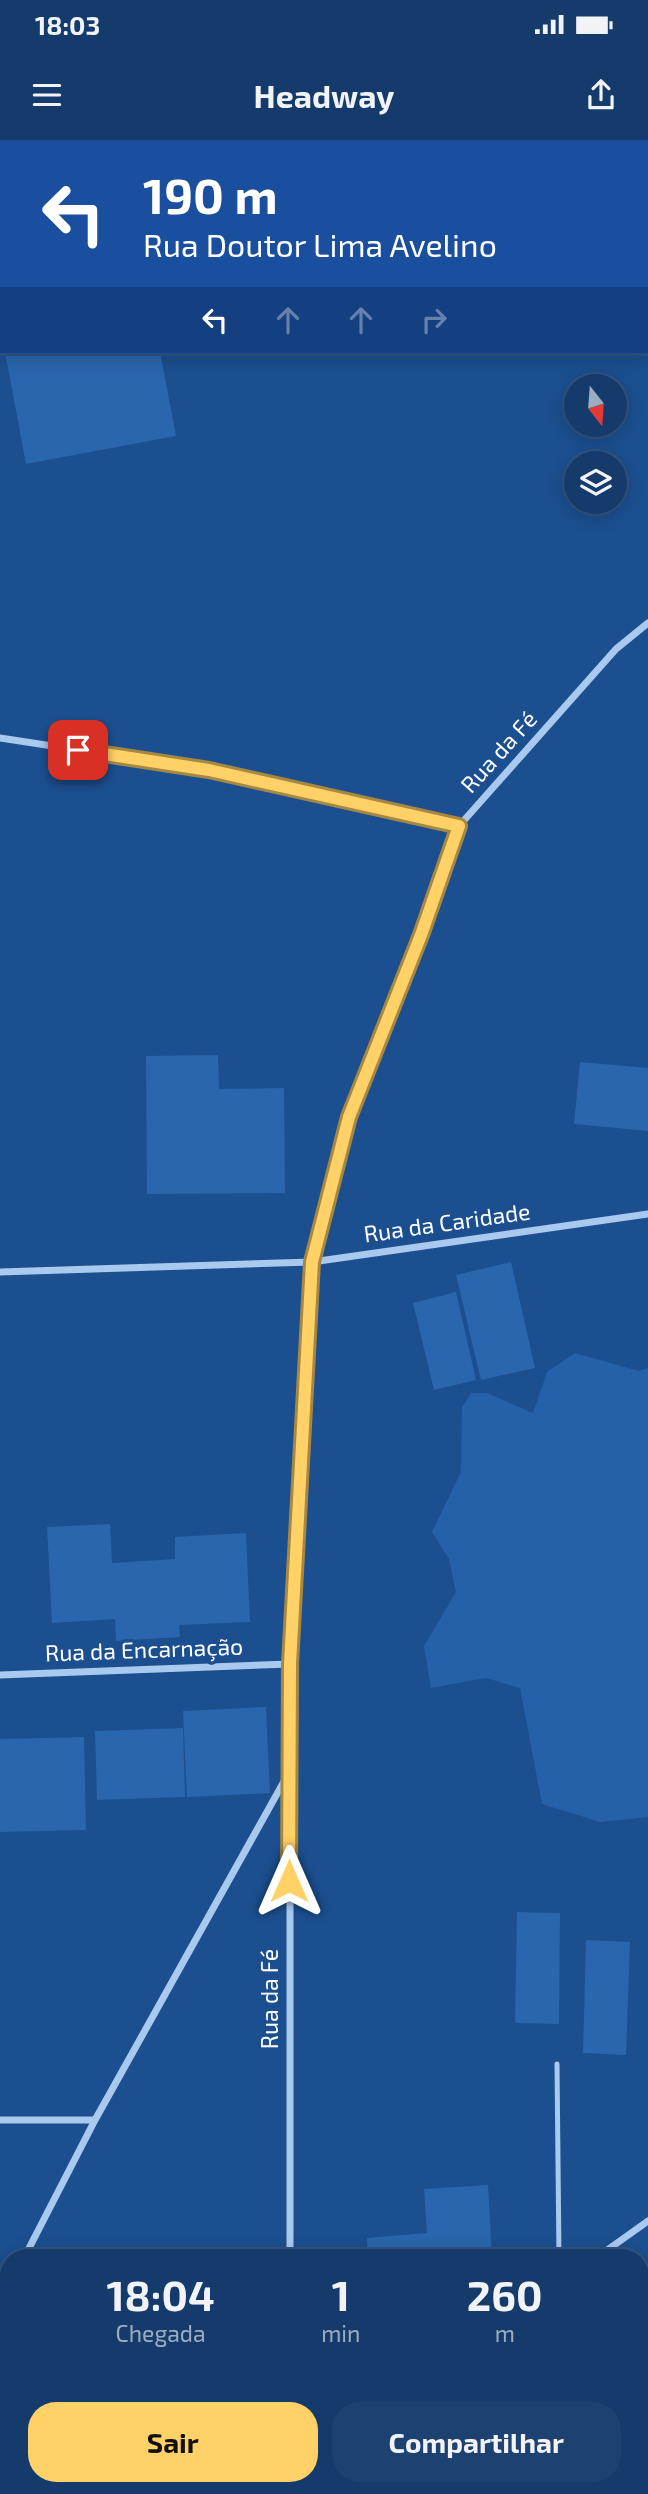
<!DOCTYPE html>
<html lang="pt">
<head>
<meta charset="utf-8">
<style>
  :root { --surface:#143b6b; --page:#1d4271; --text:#f1f3f6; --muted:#9dadc1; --line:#33557e; --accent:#ffd166 }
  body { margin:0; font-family:"Exo 2",sans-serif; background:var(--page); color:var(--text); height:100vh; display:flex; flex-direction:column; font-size:26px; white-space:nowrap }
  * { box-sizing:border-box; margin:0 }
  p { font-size:23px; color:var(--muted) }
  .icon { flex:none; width:38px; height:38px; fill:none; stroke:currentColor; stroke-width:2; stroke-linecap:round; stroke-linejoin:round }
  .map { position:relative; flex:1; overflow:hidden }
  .drawer { position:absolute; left:0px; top:2109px; width:649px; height:247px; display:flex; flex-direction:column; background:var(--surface); border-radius:28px 28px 0 0; box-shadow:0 4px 18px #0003,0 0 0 2px var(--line) }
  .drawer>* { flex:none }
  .guide { position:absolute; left:0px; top:0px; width:649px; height:214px; box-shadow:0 4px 18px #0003,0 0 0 2px var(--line); background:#1a4fa0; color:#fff; overflow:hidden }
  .needle { width:46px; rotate:163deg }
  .fabs { position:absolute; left:564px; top:234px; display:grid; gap:14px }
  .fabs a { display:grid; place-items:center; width:63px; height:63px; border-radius:50%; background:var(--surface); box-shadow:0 4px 18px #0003,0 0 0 2px var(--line); font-size:35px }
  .pin { position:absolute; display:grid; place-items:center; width:60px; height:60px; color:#fff; margin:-30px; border-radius:14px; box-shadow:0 4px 10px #0006 }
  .me { position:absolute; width:77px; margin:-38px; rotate:0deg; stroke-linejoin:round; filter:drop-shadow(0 0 5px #0008) }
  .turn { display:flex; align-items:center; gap:24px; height:147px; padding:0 28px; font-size:32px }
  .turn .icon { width:91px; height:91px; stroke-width:2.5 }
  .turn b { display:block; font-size:49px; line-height:60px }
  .lanes { display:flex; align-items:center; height:66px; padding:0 28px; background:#0003; justify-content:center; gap:35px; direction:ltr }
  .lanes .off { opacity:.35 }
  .eta { display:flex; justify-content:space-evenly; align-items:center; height:119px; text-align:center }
  .eta b { font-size:42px; font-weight:700; line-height:49px }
  .action { display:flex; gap:14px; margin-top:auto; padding:14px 28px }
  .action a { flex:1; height:80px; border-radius:28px; background:var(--accent); color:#111; font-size:28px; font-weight:700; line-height:80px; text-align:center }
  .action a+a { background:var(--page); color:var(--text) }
  .status { display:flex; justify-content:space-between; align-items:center; height:49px; padding:0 35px; background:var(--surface); direction:ltr }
  .status svg { height:19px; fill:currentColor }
  header { display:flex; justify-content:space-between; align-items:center; height:91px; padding:0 28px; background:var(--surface); font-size:32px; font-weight:700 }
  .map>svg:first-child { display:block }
  .green { fill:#2461a8 }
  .building { fill:#2a66ad }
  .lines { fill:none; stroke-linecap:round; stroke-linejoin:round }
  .service { stroke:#a9c9ee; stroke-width:5 }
  .minor { stroke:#a9c9ee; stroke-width:7 }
  .route-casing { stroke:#a68842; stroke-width:18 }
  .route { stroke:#ffd166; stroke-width:12 }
  .labels { text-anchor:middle; stroke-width:7; stroke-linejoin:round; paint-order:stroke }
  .street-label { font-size:23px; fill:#fff; stroke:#1b4f8f }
</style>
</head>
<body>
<div class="status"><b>18:03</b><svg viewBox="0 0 49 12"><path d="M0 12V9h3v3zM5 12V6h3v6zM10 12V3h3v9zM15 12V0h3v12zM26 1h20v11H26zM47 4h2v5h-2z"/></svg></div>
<header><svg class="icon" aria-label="menu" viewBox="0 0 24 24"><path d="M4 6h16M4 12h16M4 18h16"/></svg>Headway<svg class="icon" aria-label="share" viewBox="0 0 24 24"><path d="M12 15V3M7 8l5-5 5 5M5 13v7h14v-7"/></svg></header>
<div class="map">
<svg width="648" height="2354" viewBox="0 0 648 2354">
  <rect width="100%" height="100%" fill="#1b4f8f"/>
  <path class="green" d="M575,1213l64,18 9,-3v449l-48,5 -58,-18 -22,-116 -34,-10 -55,10 -7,-42 32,-54 -7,-33 -17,-27 29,-60 1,-65 9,-14h16l46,20 14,-41z"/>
  <path class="building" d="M5,212h155l16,84 -150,28z
    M218,915l1,34 65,-1 1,105 -138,1 -1,-138z
    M580,922l68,6v63l-74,-7z
    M511,1122l24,106 -54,12 -25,-105z
    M456,1152l20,88 -42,10 -21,-87z
    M110,1384l2,39 63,-4v-22l71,-4 4,89 -71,3 1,12 -64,4 -1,-22 -63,4 -5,-96z
    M266,1567l4,86 -83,4 -4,-86z
    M183,1588l2,69 -88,3 -2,-69z
    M84,1597l2,93 -86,2v-93z
    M517,1772l43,1 -1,111 -44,-1z
    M586,1800l44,2 -4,113 -43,-2z
    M488,2045l4,73h-124l-1,-20 60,-5 -3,-44z
    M245,2111v7h-61v-4z
    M106,2347h86l7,7h-86z"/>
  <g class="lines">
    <path class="service" d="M557,1924l2,194"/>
    <path class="minor" d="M608,2l25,-2
      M0,86l2,-1
      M0,598l209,32 250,56
      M0,1132l312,-10 336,-48
      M0,1535l290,-11
      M0,1980h95
      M24,2118l71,-138 192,-344
      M290,2118v-594l22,-402 37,-145 72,-182 38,-109 157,-177 32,-26
      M596,2118l52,-37
      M0,2164l9,-17
      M0,2324l9,9
      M21,2347l6,7
      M290,2354v-7"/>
  </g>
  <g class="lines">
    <defs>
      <path id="route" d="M78,610l131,20 250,56 -38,109 -72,182 -37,145 -22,402 -1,217"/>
    </defs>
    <use href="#route" class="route-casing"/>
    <use href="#route" class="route"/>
  </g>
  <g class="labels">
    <g class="street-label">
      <text transform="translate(499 612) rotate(-48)" y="8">Rua da Fé</text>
      <text transform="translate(447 1083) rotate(-8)" y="8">Rua da Caridade</text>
      <text transform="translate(144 1510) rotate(-2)" y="8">Rua da Encarnação</text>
      <text transform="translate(270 1859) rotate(-90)" y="8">Rua da Fé</text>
    </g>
  </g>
</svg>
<div class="fabs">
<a><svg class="needle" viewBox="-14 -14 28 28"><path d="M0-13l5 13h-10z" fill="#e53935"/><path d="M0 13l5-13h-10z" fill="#9dadc1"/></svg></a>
<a><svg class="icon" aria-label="layers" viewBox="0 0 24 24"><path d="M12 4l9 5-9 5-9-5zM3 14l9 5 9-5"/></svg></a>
</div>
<div class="pin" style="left:78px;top:610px;background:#d93025"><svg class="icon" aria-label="arrive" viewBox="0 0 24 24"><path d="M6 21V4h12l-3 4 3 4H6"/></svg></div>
<svg class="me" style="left:289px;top:1741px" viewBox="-20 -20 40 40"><path d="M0-17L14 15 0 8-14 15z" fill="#ffd166" stroke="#fff" stroke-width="4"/></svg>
<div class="guide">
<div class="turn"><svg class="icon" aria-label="left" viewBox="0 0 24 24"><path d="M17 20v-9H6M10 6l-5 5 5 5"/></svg><div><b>190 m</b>Rua Doutor Lima Avelino</div></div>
<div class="lanes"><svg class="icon" aria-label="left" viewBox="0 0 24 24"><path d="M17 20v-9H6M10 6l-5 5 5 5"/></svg><svg class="icon off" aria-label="ahead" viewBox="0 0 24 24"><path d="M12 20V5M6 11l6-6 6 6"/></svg><svg class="icon off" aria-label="ahead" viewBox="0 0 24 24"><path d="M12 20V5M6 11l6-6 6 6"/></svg><svg class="icon off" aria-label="right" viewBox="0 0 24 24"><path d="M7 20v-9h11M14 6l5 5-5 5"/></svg></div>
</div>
<section class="drawer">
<div class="eta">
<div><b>18:04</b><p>Chegada</p></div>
<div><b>1</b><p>min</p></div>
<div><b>260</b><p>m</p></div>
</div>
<div class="action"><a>Sair</a><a>Compartilhar</a></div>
</section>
</div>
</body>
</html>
